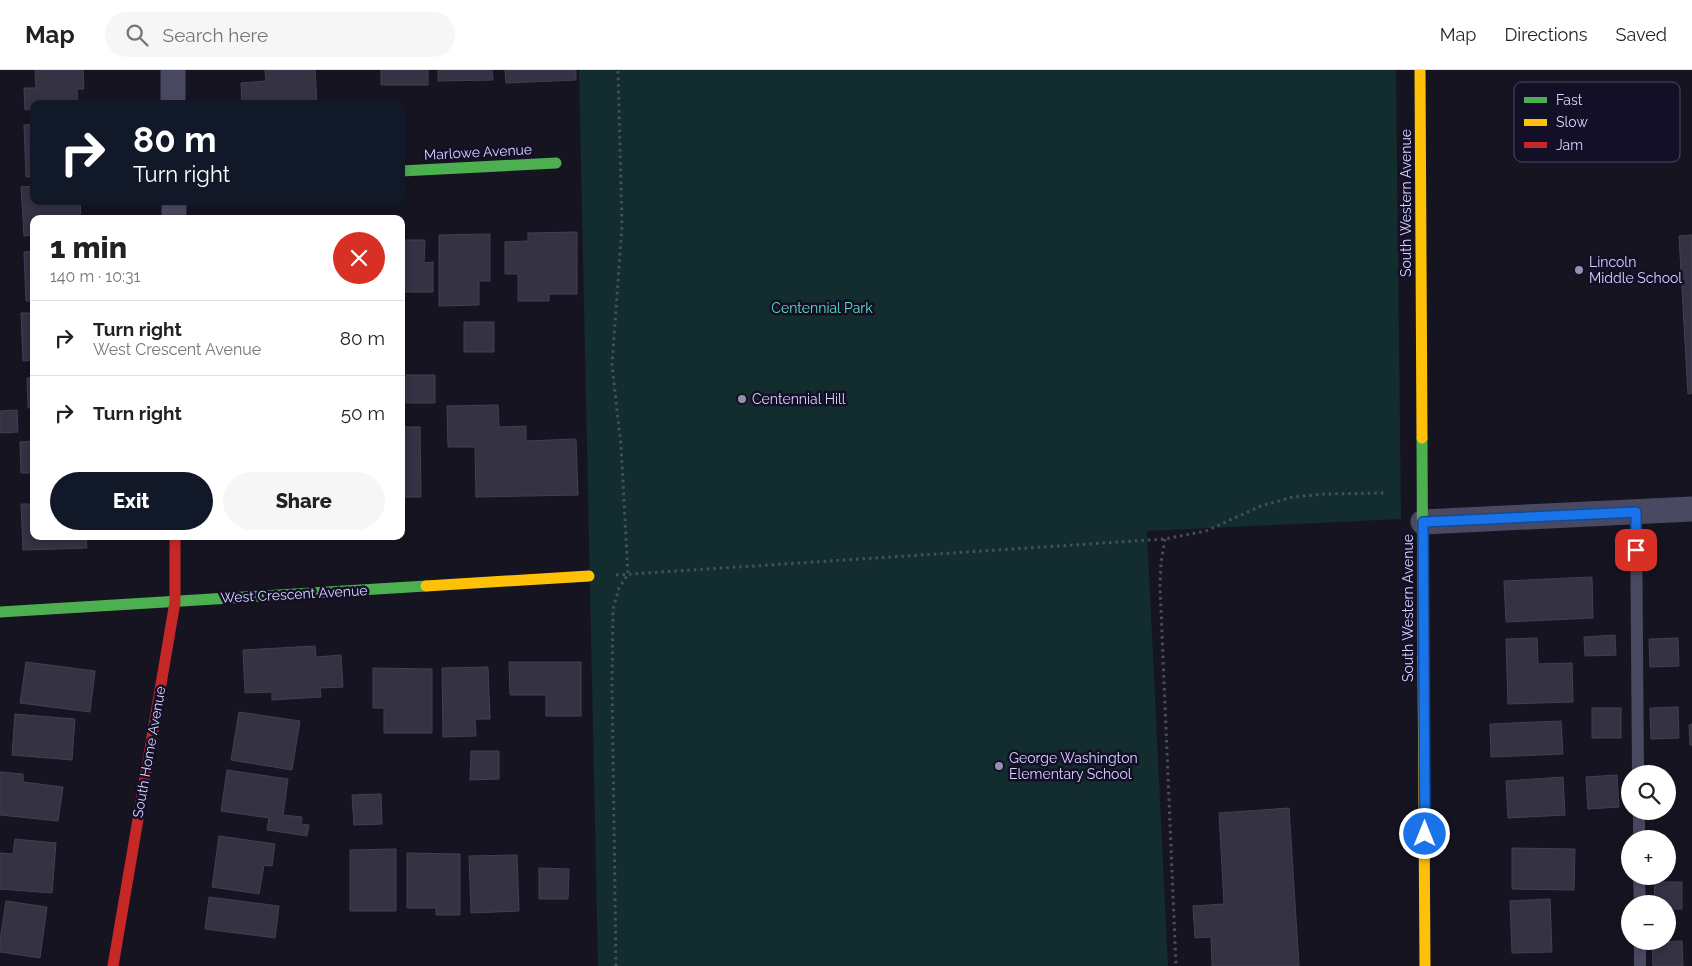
<!DOCTYPE html>
<html lang="en">
<head>
<meta charset="utf-8">
<style>
  :root { --surface:#fff; --page:#f6f6f6; --text:#222; --muted:#767676; --line:#e0e0e0; --accent:#111827 }
  body { margin:0; font-family:Raleway,sans-serif; background:var(--page); color:var(--text); height:100vh; display:flex; flex-direction:column; font-size:19px; white-space:nowrap }
  * { box-sizing:border-box; margin:0 }
  p { font-size:16px; color:var(--muted) }
  .icon { flex:none; width:28px; height:28px; fill:none; stroke:currentColor; stroke-width:2; stroke-linecap:round; stroke-linejoin:round }
  .map { position:relative; flex:1; overflow:hidden }
  .drawer { position:absolute; left:30px; top:145px; width:375px; height:325px; display:flex; flex-direction:column; background:var(--surface); border-radius:10px; box-shadow:0 2px 8px #0003 }
  .drawer>* { flex:none }
  .top-card { position:absolute; left:30px; top:30px; width:375px; height:105px; border-radius:10px; box-shadow:0 2px 8px #0003; background:#111827; color:#fff; overflow:hidden }
  .controls { position:absolute; left:1621px; top:695px; display:grid; gap:10px }
  .controls a { display:grid; place-items:center; width:55px; height:55px; border-radius:50%; background:var(--surface); box-shadow:0 2px 8px #0003; font-size:25px }
  .pin { position:absolute; display:grid; place-items:center; width:42px; height:42px; color:#fff; margin:-21px; border-radius:10px; box-shadow:0 2px 8px #0006 }
  .me { position:absolute; width:55px; margin:-28px; rotate:0deg; stroke-linejoin:round; filter:drop-shadow(0 0 4px #0008) }
  .turn { display:flex; align-items:center; gap:18px; height:105px; padding:0 20px; font-size:22px }
  .turn .icon { width:65px; height:65px; stroke-width:2.5 }
  .turn b { display:block; font-size:35px; line-height:42px }
  .round { display:grid; place-items:center; flex:none; width:52px; height:52px; border-radius:26px; background:var(--page) }
  .head { display:flex; align-items:center; justify-content:space-between; height:85px; padding:0 20px }
  h1 { font-size:30px; font-weight:800; line-height:38px }
  .cta { display:flex; gap:10px; margin-top:auto; padding:10px 20px }
  .cta a { flex:1; height:58px; border-radius:30px; background:var(--accent); color:#fff; font-size:20px; font-weight:800; line-height:58px; text-align:center }
  .cta a+a { background:var(--page); color:var(--text) }
  ul { padding:0; list-style:none }
  li { display:flex; align-items:center; gap:15px; height:75px; padding:0 20px; border-top:1px solid var(--line) }
  li div { flex:1 }
  li b { display:block; font-size:19px }
  li em { font-style:normal }
  header { display:flex; align-items:center; gap:30px; box-sizing:border-box; height:70px; padding:0 25px; background:var(--surface); border-bottom:1px solid var(--line) }
  header strong { font-size:24px }
  nav { display:flex; gap:28px; margin-inline-start:auto; font-size:18px }
  .search { width:350px; height:45px; background:var(--page); display:flex; align-items:center; gap:12px; box-sizing:border-box; padding:0 18px; border-radius:28px; color:var(--muted); font-size:19px }
  .map>svg:first-child { display:block }
  .green { fill:#132c2d }
  .building { fill:#343243; stroke:#433f54 }
  .lines { fill:none; stroke-linecap:round; stroke-linejoin:round }
  .path { stroke:#44505f; stroke-width:3; stroke-dasharray:2.5 4; stroke-linecap:butt }
  .lane { stroke:#4a4962; stroke-width:12 }
  .street { stroke:#4a4962; stroke-width:25 }
  .fast { stroke:#4caf50; stroke-width:11 }
  .slow { stroke:#ffc107; stroke-width:11 }
  .jam { stroke:#c62828; stroke-width:11 }
  .route-casing { stroke:#114b97; stroke-width:12 }
  .route { stroke:#1a73e8; stroke-width:9 }
  .poi-dot { fill:#9591b1; stroke:#130f26; stroke-width:2 }
  .labels { text-anchor:middle; stroke-width:5; stroke-linejoin:round; paint-order:stroke }
  .street-label { font-size:14px; fill:#d9d4ff; stroke:#130f26 }
  .poi-label { font-size:14px; fill:#d9d4ff; stroke:#130f26; text-anchor:start }
  .park-label { font-size:14px; fill:#5fe0c0; stroke:#130f26 }
  .key { fill:#130f26; stroke:#4e4a67; stroke-width:1 }
  .key-label { font-size:14px; fill:#d9d4ff }
</style>
</head>
<body>
<header>
<strong>Map</strong>
<div class="search"><svg class="icon" aria-label="search" viewBox="0 0 24 24"><circle cx="10" cy="10" r="6"/><path d="M15 15l6 6"/></svg>Search here</div>
<nav><a>Map</a><a>Directions</a><a>Saved</a></nav>
</header>
<div class="map">
<svg width="1692" height="896" viewBox="0 0 1692 896">
  <rect width="100%" height="100%" fill="#161421"/>
  <path class="green" d="M579,0h817l5,449 -254,12 21,435h-570z"/>
  <path class="building" d="M35,0h48l1,19h-7l1,15h-44v5l-9,1 -1,-22h12z
    M265,0h50l2,34h-75l-1,-21 25,-2z
    M381,0h47v15h-47z
    M438,0h54l1,10 -55,1z
    M505,0h71v10l-70,3z
    M34,54v53h-8l-2,-52z
    M34,116v15h46l1,18h-47v16l-10,1 -3,-49z
    M577,162v62h-28v7h-31v-27h-13v-32l23,-1v-8z
    M490,164v47h-11v24l-40,1v-71z
    M1692,165v158l-4,1 -9,-158z
    M401,170h24l-1,23 9,-1v30h-32z
    M34,181v50h-8l-2,-49z
    M21,243h13v47l-11,1z
    M464,252h30v30h-30z
    M406,305h29v28h-29z
    M27,308h7v30h-6z
    M498,335l1,22 27,-1v15l50,-2 2,56 -102,2 -1,-50h-27l-1,-41z
    M17,340l1,22 -18,1v-22z
    M401,357h19l1,70h-20z
    M34,371v52h-2v-20h-11l-1,-31z
    M21,434h13v32h52l1,12 -64,2z
    M1592,507l1,41 -87,4 -2,-41z
    M1615,565l1,20 -31,1 -1,-19z
    M1537,568l1,26 34,-1 1,39 -65,2 -2,-65z
    M1678,568l1,28 -29,1 -1,-28z
    M315,576l1,11 25,-2 2,32 -23,1 1,9 -49,3v-8l-27,1 -2,-43z
    M26,592l69,9 -5,41 -70,-9z
    M509,592h72v54h-35v-21h-36z
    M488,597l2,52h-15l1,17 -33,1 -1,-69z
    M373,598l59,1v64h-48v-25h-11z
    M1678,637l1,31 -28,1 -1,-31z
    M1592,638h29v30h-29z
    M239,642l61,9 -8,49 -61,-10z
    M15,644l60,5 -3,41 -60,-5z
    M1561,651l2,33 -72,3 -1,-33z
    M1692,654v21h-2l-1,-20z
    M471,681h28v28l-29,1z
    M227,700l61,9 -5,36 19,2 -1,7 8,1 -2,11 -40,-6 2,-12 -48,-7z
    M0,702l23,2v8l40,5 -5,34 -58,-6z
    M1617,705l2,32 -31,2 -2,-32z
    M1563,707l2,38 -57,3 -2,-37z
    M381,724l1,30 -28,1 -2,-30z
    M1289,738l10,158h-87l-1,-29 -16,1 -2,-32 31,-2 -5,-91z
    M219,766l56,8 -3,22 -8,-1 -5,29 -47,-7z
    M15,769l41,4 -4,50 -52,-4v-36l13,1z
    M1512,778l63,1 -1,41 -62,-1z
    M396,779v62h-46v-61z
    M407,783l53,1v61h-24v-7h-29z
    M517,785l2,56 -48,2 -2,-57z
    M539,798l30,1 -1,30h-29z
    M1655,812h27v27h-14v-5h-14z
    M209,827l70,9 -4,32 -70,-9z
    M1550,829l2,53 -40,1 -2,-52z
    M6,831l41,6 -7,51 -40,-6v-12z
    M1682,871l1,25h-30l-1,-24z"/>
  <g class="lines">
    <path class="path" d="M1165,469l-4,24 -1,23 16,380
      M616,505l549,-36 41,-8 55,-25 32,-9 32,-3 59,-1
      M616,896l-4,-283 1,-74 6,-21 9,-14 -7,-128 -9,-81 10,-139 -4,-156"/>
    <path class="lane" d="M1636,442l2,262
      M1639,741v28
      M1639,806l1,28
      M1640,871v25"/>
    <path class="street" d="M173,0v34
      M174,131v18
      M1423,452l269,-13"/>
    <path class="fast" d="M401,101l155,-8
      M1422,368l1,219
      M0,542l426,-26"/>
    <path class="slow" d="M1420,0l2,368
      M426,516l163,-10
      M1423,587l2,309"/>
    <path class="jam" d="M113,896l62,-364v-66"/>
  </g>
  <g class="lines">
    <defs>
      <path id="route" d="M1425,764l-2,-312 213,-10v38"/>
    </defs>
    <use href="#route" class="route-casing"/>
    <use href="#route" class="route"/>
  </g>
  <g class="poi-dot">
    <circle cx="1579" cy="200" r="5"/>
    <circle cx="742" cy="329" r="5"/>
    <circle cx="999" cy="696" r="5"/>
  </g>
  <g class="labels">
    <g class="street-label">
      <text transform="translate(478 82) rotate(-3)" y="5">Marlowe Avenue</text>
      <text transform="translate(1406 133) rotate(-90)" y="5">South Western Avenue</text>
      <text transform="translate(294 524) rotate(-3)" y="5">West Crescent Avenue</text>
      <text transform="translate(1408 538) rotate(-90)" y="5">South Western Avenue</text>
      <text transform="translate(149 682) rotate(-80)" y="5">South Home Avenue</text>
    </g>
    <g class="poi-label">
      <text x="1589" y="197">Lincoln<tspan x="1589" dy="16">Middle School</tspan></text>
      <text x="752" y="334">Centennial Hill</text>
      <text x="1009" y="693">George Washington<tspan x="1009" dy="16">Elementary School</tspan></text>
    </g>
    <g class="park-label">
      <text x="822" y="243">Centennial Park</text>
    </g>
  </g>
  <rect x="1514" y="12" width="166" height="80" rx="8" class="key"/>
  <rect x="1524" y="27" width="23" height="6" fill="#4caf50"/>
  <rect x="1524" y="49" width="23" height="7" fill="#ffc107"/>
  <rect x="1524" y="72" width="23" height="6" fill="#c62828"/>
  <g class="key-label">
    <text x="1556" y="35">Fast</text>
    <text x="1556" y="57">Slow</text>
    <text x="1556" y="80">Jam</text>
  </g>
</svg>
<div class="controls">
<a><svg class="icon" aria-label="search" viewBox="0 0 24 24"><circle cx="10" cy="10" r="6"/><path d="M15 15l6 6"/></svg></a>
<a>+</a>
<a>−</a>
</div>
<div class="pin" style="left:1636px;top:480px;background:#d93025"><svg class="icon" aria-label="arrive" viewBox="0 0 24 24"><path d="M6 21V4h12l-3 4 3 4H6"/></svg></div>
<svg class="me" style="left:1425px;top:764px" viewBox="-20 -20 40 40"><circle r="17" fill="#1a73e8" stroke="#fff" stroke-width="3"/><path d="M0-11L8 9 0 5-8 9z" fill="#fff"/></svg>
<div class="top-card">
<div class="turn"><svg class="icon" aria-label="right" viewBox="0 0 24 24"><path d="M7 20v-9h11M14 6l5 5-5 5"/></svg><div><b>80 m</b>Turn right</div></div>
</div>
<section class="drawer">
<div class="head"><div><h1>1 min</h1><p>140 m · 10:31</p></div><a class="round" style="background:#d93025;color:#fff"><svg class="icon" aria-label="close" viewBox="0 0 24 24"><path d="M6 6l12 12M18 6L6 18"/></svg></a></div>
<ul>
<li><svg class="icon" aria-label="right" viewBox="0 0 24 24"><path d="M7 20v-9h11M14 6l5 5-5 5"/></svg><div><b>Turn right</b><p>West Crescent Avenue</p></div><em>80 m</em></li>
<li><svg class="icon" aria-label="right" viewBox="0 0 24 24"><path d="M7 20v-9h11M14 6l5 5-5 5"/></svg><div><b>Turn right</b></div><em>50 m</em></li>
</ul>
<div class="cta"><a>Exit</a><a>Share</a></div>
</section>
</div>
</body>
</html>
